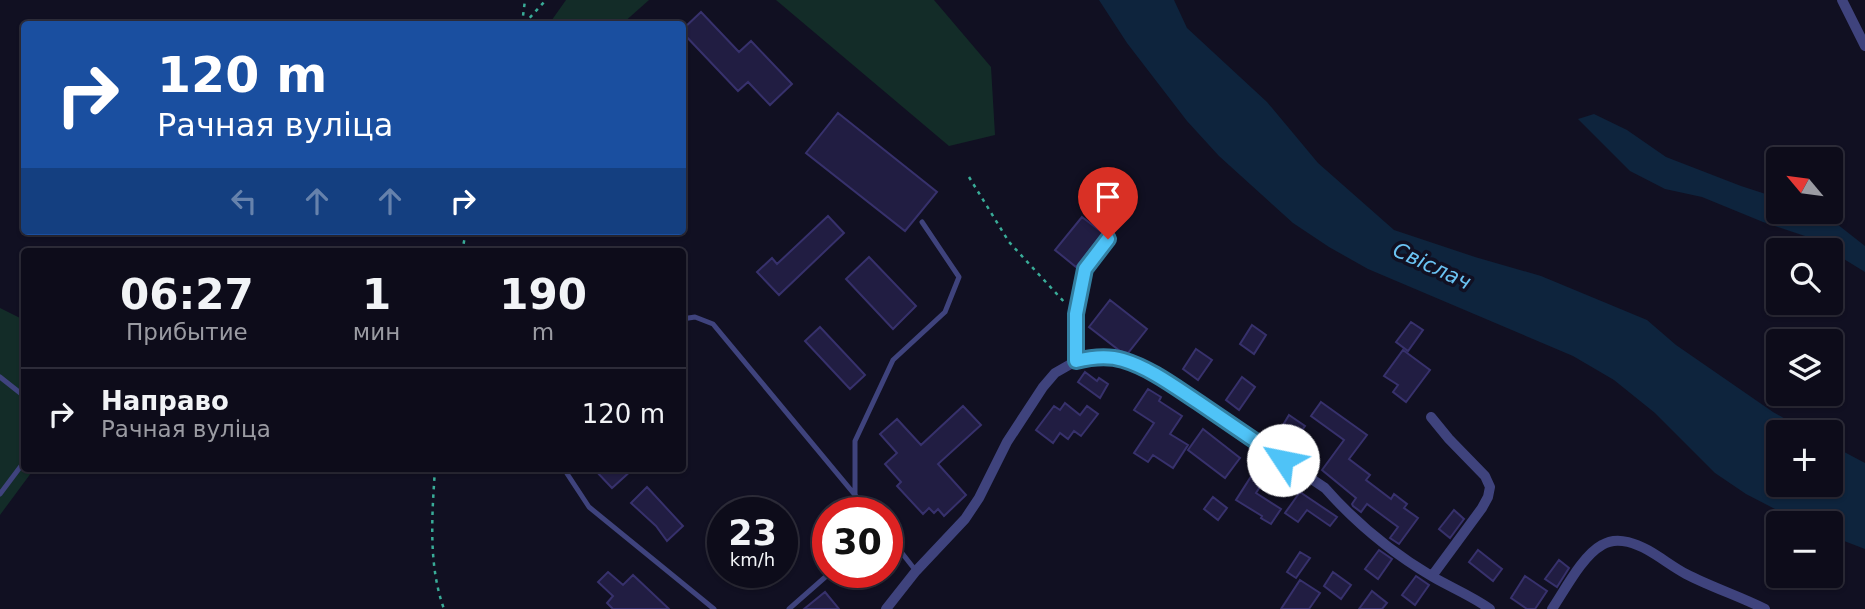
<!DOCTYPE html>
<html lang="ru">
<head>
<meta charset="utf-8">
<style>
  :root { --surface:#0d0c1a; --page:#161523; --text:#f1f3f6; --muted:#9a9ba2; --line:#2d2c39 }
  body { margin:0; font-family:"DejaVu Sans",sans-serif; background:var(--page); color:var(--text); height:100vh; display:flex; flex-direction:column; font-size:26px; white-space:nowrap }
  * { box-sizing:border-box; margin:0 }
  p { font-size:23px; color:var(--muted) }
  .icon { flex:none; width:38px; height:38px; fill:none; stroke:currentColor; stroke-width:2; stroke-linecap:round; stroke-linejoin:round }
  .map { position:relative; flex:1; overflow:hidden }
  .sheet { position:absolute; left:21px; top:248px; width:665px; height:224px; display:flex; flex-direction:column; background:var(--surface); border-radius:7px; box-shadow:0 2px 5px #0004,0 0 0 2px var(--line) }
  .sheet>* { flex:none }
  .hud { position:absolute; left:21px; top:21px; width:665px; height:214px; border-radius:7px; box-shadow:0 2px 5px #0004,0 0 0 2px var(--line); background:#1a4fa0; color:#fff; overflow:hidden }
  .needle { width:46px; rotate:299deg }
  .fabs { position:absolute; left:1766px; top:147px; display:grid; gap:14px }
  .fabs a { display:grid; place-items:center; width:77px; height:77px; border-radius:7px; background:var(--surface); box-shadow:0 2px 5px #0004,0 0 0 2px var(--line); font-size:35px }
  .speed { position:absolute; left:707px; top:497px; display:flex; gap:14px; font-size:35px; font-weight:700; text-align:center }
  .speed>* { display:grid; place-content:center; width:91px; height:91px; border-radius:50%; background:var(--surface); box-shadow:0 2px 5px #0004,0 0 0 2px var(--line); line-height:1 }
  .speed small { font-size:18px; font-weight:400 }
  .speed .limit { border:10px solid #d22; background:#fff; color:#111 }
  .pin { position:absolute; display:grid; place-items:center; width:60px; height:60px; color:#fff; margin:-72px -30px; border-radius:50% 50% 50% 0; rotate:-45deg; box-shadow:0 0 7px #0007 }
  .pin .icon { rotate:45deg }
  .me { position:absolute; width:77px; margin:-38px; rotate:304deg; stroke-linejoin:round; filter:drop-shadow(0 0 5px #0008) }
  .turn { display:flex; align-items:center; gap:24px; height:147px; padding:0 21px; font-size:32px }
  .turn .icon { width:91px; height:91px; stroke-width:2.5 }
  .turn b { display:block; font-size:49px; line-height:60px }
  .lanes { display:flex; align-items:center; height:66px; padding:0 21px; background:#0003; justify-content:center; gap:35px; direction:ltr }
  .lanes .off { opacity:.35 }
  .eta { display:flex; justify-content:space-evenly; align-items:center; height:119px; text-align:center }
  .eta b { font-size:42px; font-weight:600; line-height:49px }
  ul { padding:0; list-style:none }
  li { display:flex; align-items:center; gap:21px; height:91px; padding:0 21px; border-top:2px solid var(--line) }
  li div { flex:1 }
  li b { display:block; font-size:26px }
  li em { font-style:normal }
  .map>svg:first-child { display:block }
  .green { fill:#132c28 }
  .water { fill:#0e243d }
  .building { fill:#211d42; stroke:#37316c; stroke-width:2 }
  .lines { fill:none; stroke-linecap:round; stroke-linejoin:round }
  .path { stroke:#39ac98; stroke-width:2.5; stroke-dasharray:3.5 5; stroke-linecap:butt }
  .lane { stroke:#3f437d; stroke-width:5 }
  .street { stroke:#3f437d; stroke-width:10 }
  .route-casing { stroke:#337fa1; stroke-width:18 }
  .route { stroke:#4fc3f7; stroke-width:12 }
  .labels { text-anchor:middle; stroke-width:7; stroke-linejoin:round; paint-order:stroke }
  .water-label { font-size:21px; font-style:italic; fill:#6bc3f3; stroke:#111022 }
</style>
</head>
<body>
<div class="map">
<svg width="1865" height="609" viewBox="0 0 1865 609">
  <rect width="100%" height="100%" fill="#111022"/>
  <path class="green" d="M566,0h83l-27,24h-73z
    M776,0h158l57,67 4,68 -46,11z
    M0,308l24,12v149h10l-34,46z"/>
  <path class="water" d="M1099,0h75l13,28 80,74 51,61 76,67 81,27 66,19 106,44 29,25 97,67 35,20h-30v53h52l1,-40 34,18v86l-34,-13 -1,-13h-28l-56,-29 -31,-21 -60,-60 -41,-33 -41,-24 -205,-87 -39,-22 -36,-24 -74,-67 -32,-35 -60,-78z
    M1594,114l33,16 39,27 75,29 37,12v14l45,1 42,33v26l-57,-35 -45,-15 -61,-25 -37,-8 -35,-18 -52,-52z"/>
  <path class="building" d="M701,12l38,40 12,-11 41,43 -22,21 -22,-23 -10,9 -56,-59v-2z
    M838,113l99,79 -32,39 -99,-78z
    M828,216l16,17 -65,62 -22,-23 15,-14 5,6z
    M1082,217l21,16 -27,34 -21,-17z
    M869,257l47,49 -23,23 -47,-50z
    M1110,300l37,29 -19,24 -8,-2 -31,-24z
    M1411,322l12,8 -15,21 -12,-9z
    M1252,325l14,10 -12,19 -14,-10z
    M820,327l45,48 -15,14 -45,-48z
    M1196,349l16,11 -14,20 -15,-11z
    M1403,350l27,20 -24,32 -13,-10 5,-7 -14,-9z
    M1085,372l12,9 2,-3 9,6 -8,14 -22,-16z
    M1242,377l13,10 -16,23 -13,-10z
    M1148,389l13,8 -2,4 23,15 -12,18 18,11 -15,23 -20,-13 -5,7 -14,-9 20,-30 -20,-13z
    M1321,402l46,33 -18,24 21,16 -4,5 25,19 3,-5 13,10 -3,4 14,10 -19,26 -9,-6 8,-11 -31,-23 -6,8 -8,-6 -1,-2 4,-6 -34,-28 22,-30 -33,-24z
    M1065,403l15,12 7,-9 11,8 -17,22 -7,-5 -6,8 -8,-6 -7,10 -17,-13 18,-24 6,4z
    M963,406l18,19 -43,39 28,31 -22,21 -6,-7 -4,4 -5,-5 -6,6 -26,-28 4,-4 -16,-18 12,-11 -17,-19 17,-15 24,26z
    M1289,415l16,11 -14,19 -14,-10z
    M1203,429l37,29 -15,20 -37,-28z
    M594,469h39l-21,19z
    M1252,475l11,7 -7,11 25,16 -10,15 -10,-6 1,-2 -26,-16z
    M647,487l36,39 -16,15 -11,-15 -25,-23z
    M1300,492l37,25 -7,9 -23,-16 -9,12 -13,-9z
    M1213,497l14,11 -9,12 -14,-11z
    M1454,510l10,9 -14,19 -11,-9z
    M1379,550l13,9 -14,20 -13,-10z
    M1478,550l24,19 -9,12 -24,-19z
    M1300,552l10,6 -14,20 -9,-6z
    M1559,560l10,8 -12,19 -12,-8z
    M608,572l15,13 10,-10 36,34h-56l-6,-6 6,-7 -15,-14z
    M1333,572l18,13 -10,14 -17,-13z
    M1416,576l13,9 -14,20 -13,-10z
    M1525,576l22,15 -12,18h-8l-16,-11z
    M1300,580l20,13 -11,16h-28z
    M1372,591l15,12 -5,6h-23z
    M825,592l14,17h-35z"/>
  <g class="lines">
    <path class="path" d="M522,24l3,-24
      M524,24l22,-24
      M969,177l40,65 57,62
      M462,252l4,-21
      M435,469c-3,46 -7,96 9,140"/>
    <path class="lane" d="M682,319l13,-2 18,7 157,189
      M0,377l24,19
      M564,469l25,38 125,102
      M0,494l24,-32
      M855,494v-53l38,-81 52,-48 14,-35 -37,-55
      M887,534l29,37
      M789,609l42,-37"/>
    <path class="street" d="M1842,0l23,46
      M1076,361v-47l9,-45 23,-30
      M1431,417l18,22 36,37 5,11 -2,10 -6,11 -50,68
      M886,609l30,-38 49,-52 14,-21 28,-56 36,-55 12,-14 21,-12 13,-4 17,-1 18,4 18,7 39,24 144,97c30,34 69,66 108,89 19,11 39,19 57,32
      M1552,609c13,-19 30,-53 50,-64 8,-5 18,-5 26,-3 21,5 39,22 58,32 25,13 53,22 79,35"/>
  </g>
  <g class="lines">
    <defs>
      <path id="route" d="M1108,239l-23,30 -9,45v47c16,-4 31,-6 47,-1 27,8 52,27 75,42 29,20 57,39 85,58"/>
    </defs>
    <use href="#route" class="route-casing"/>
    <use href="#route" class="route"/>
  </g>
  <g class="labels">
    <g class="water-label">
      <text transform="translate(1432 266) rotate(25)" y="7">Свіслач</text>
    </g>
  </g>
</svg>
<div class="fabs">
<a><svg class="needle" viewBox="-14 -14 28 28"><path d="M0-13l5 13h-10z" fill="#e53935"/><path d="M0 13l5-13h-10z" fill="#9a9ba2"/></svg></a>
<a><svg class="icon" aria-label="search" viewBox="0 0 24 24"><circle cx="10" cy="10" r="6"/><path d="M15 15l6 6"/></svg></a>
<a><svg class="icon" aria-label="layers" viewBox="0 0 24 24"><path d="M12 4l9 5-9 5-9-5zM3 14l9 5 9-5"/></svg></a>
<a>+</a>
<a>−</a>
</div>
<div class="speed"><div>23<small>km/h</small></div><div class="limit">30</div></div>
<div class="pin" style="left:1108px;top:239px;background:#d93025"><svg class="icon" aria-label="arrive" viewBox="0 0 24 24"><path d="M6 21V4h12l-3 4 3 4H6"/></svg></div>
<svg class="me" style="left:1283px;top:460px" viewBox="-20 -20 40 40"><circle r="19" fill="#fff"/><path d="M0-13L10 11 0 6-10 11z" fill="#4fc3f7"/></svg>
<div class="hud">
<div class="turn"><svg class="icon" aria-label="right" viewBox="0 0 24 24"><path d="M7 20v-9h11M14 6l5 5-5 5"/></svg><div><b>120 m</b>Рачная вуліца</div></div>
<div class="lanes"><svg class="icon off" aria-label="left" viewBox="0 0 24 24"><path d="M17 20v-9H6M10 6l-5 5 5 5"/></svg><svg class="icon off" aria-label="ahead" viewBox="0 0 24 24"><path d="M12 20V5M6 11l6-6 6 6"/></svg><svg class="icon off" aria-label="ahead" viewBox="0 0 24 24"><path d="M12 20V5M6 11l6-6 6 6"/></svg><svg class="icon" aria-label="right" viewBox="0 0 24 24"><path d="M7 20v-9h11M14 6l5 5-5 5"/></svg></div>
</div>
<section class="sheet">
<div class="eta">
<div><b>06:27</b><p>Прибытие</p></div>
<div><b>1</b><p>мин</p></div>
<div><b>190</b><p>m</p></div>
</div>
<ul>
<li><svg class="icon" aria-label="right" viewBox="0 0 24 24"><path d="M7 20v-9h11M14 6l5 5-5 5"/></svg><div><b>Направо</b><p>Рачная вуліца</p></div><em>120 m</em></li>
</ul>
</section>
</div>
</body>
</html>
